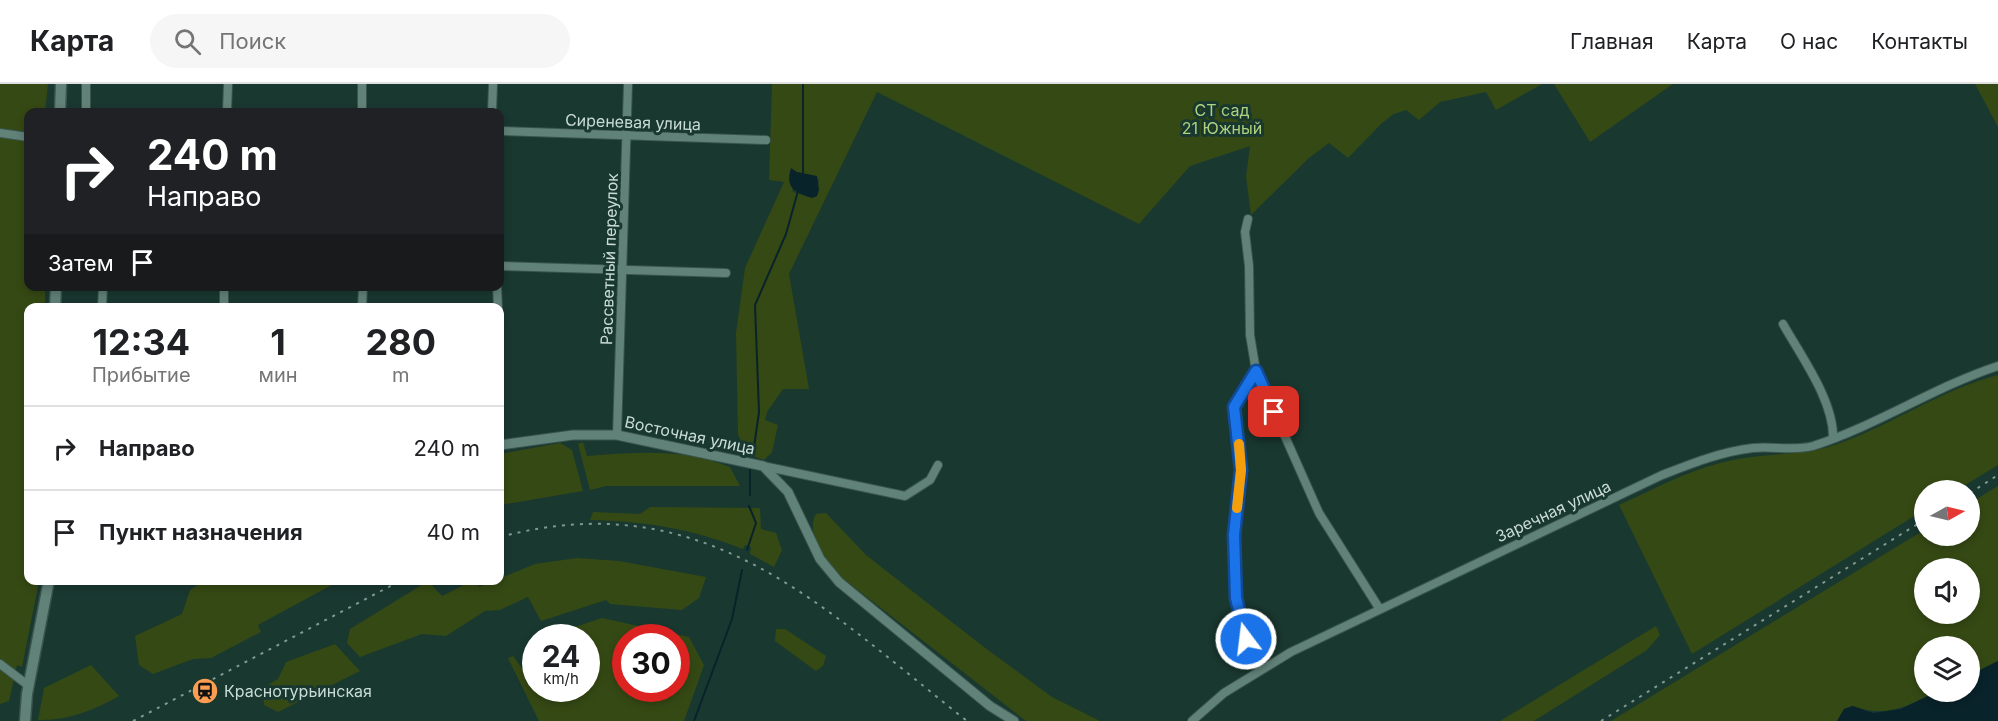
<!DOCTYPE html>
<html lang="ru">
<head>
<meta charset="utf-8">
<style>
  :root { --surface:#fff; --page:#f6f6f6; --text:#202124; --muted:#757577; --line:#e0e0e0 }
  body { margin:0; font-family:Inter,sans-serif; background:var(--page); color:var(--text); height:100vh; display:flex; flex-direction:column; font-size:22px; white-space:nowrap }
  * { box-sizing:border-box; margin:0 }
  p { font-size:20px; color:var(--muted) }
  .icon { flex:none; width:33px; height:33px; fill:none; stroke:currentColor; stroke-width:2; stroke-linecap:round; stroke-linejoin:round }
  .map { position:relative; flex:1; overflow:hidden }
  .side { position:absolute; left:24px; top:219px; width:480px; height:282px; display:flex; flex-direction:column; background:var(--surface); border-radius:12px; box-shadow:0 3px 9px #0003 }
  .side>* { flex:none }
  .banner { position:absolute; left:24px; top:24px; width:480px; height:183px; border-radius:12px; box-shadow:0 3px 9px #0003; background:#202124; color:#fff; overflow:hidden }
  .needle { width:39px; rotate:82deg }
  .controls { position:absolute; left:1914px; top:396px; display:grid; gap:12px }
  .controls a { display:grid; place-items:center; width:66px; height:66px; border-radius:50%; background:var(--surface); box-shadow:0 3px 9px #0003; font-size:30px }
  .speed { position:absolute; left:522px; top:540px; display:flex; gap:12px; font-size:30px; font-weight:700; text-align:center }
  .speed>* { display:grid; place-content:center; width:78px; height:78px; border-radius:50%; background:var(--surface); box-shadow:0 3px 9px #0003; line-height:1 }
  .speed small { font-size:15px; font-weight:400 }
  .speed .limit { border:9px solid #d22; background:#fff; color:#111 }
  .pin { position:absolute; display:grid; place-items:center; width:51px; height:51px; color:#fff; margin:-26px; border-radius:12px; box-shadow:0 3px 9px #0006 }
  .me { position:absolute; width:66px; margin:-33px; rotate:345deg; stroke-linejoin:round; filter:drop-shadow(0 0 4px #0008) }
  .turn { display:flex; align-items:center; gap:21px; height:126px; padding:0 24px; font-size:27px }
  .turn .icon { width:78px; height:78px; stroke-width:2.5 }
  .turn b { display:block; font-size:42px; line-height:51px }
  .then { display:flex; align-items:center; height:57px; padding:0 24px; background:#0003; gap:12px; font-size:22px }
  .eta { display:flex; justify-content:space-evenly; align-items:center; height:102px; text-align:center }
  .eta b { font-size:36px; font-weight:700; line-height:42px }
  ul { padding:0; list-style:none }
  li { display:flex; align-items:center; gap:18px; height:84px; padding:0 24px; border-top:2px solid var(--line) }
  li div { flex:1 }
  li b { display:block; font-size:22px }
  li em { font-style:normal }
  header { display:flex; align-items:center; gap:36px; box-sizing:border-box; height:84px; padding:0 30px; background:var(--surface); border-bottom:2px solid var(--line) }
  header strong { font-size:28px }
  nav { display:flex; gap:33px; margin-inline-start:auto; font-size:21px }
  .search { width:420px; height:54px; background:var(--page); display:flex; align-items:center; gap:15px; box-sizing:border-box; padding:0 21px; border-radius:33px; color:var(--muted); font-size:22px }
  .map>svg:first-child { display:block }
  .green { fill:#354914; fill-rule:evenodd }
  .water { fill:#09232b }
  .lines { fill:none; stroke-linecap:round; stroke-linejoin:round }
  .stream { stroke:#09232b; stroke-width:2 }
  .minor-casing { stroke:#39544d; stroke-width:10 }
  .tertiary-casing { stroke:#39544d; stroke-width:11 }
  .secondary-casing { stroke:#39544d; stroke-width:13 }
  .minor { stroke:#618278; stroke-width:8 }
  .tertiary { stroke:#618278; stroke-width:9 }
  .secondary { stroke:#618278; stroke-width:10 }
  .rail { stroke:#819992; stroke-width:2; stroke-dasharray:3 6; stroke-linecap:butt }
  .route-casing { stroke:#114b97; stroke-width:15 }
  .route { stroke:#1a73e8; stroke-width:10 }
  .slow { stroke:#f59e0b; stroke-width:10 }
  .labels { text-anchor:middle; stroke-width:6; stroke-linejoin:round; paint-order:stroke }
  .park-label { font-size:16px; fill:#add17e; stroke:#193830 }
  .street-label { font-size:16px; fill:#cadcd6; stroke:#193830 }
  .poi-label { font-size:16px; fill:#cadcd6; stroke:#193830; text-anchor:start }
</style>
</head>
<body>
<header>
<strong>Карта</strong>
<div class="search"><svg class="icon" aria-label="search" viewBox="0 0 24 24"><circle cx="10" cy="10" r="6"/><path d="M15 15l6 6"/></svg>Поиск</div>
<nav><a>Главная</a><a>Карта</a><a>О нас</a><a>Контакты</a></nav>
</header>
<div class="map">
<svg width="1998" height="637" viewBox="0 0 1998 637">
  <rect width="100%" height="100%" fill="#193830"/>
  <path class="green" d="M0,0h48l-3,28h-17v174l17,1v20l-17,1v272l11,1 -17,86 -5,-2 -8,36 -9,3z
    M772,0h770l-46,26 -10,-18 -46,10 -21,18 -13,-10 -12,4 -12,9 -34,35 -19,-15 -20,15 -58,57 -5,-38 4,-31 -60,20 -51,58 -262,-132 -88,182 20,115h-26l-16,23 -2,8 13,5 -6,27 -8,8 -19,-7 -7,-19 -2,-101 9,-65 39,-86 -15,-2zM797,88l22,8 -2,16 -5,2 -19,-6 -2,-9z
    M1554,0h119l-83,58z
    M1975,0h23v43z
    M1998,291v90l-41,25h-33v20l-232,144 -73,-149c33,-15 66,-33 101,-42 39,-11 80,-6 118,-19 55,-20 103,-54 160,-69z
    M583,358l4,14c49,-4 97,-8 143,11l10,19h-134l-16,4 -12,-46z
    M560,359l12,7 11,41 -83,14v-51z
    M1998,402v175l-28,14v-29h-46v46h12c-31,15 -49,26 -84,14l-8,3 -7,12h-226l313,-191v6h46v-33zM1924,484h46v46h-46z
    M650,423l110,1 1,21 15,4 6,17 -8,17 -24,-13 1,-7 -6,-2 -2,4c-51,-20 -98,-28 -153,-29l3,-8 47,2z
    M826,429l40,42 118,92 68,50 48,24h-74l-190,-148c-10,-15 -31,-41 -20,-59z
    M577,474l42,3 87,16 -7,21 -17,12 -72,-6 -4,-4 -65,21 -13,-24 -28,13 -15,1 -39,25 -24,-2 -62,23 -13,-14 3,-14 78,-48 14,15 30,-15h4l3,6 56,-23z
    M204,497v-1l135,1 -81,44 3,7 -50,26 -18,1 -40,15 -14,-9 -4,-29 47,-22 8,-24z
    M602,534l87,19 15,28 -20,56h-145l-31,-63 5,-2 14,19 8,-4 1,17h50v-50l-10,-1 -1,-10zM626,554h50v50h-50z
    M1656,542l4,9 -13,15 -113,71h-34z
    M776,545h9l41,27 -3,10 -7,5 -41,-30z
    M335,560l25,27 -82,41 -14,-7 -1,-17 15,-9 8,-17z
    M91,581l28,31c-25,14 -51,25 -81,24l6,-32z"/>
  <path class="water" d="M791,84l6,4 20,4 2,14 -2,6 -5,2c-18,-6 -27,-10 -21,-30z
    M1998,577v60h-161l7,-12 9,-3 20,7 28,-4 35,-17h34v-17z"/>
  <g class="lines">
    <path class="stream" d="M803,0v90
      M753,370l6,-42 -4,-107 31,-71 12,-43
      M750,411v-25
      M747,466l9,-27 -7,-17
      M694,637l38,-102 10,-49"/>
    <defs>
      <path id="minor" d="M86,28v-28
        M227,28l1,-28
        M362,28v-28
        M492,28l1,-28
        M500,47l266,9
        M0,49l28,4
        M1248,135l-3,13 4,34 1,69 6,36 63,142 60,95
        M500,182l226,7
        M497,202l1,22
        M102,224l1,-22
        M224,224v-22
        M362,224l1,-22
        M1783,240c18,32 51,77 50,114
        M1256,287l-22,36 7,63 -7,65 2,63 11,41 13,30
        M617,351l11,-351
        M763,382l142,30 25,-16 8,-15
        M0,580l29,22
        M1192,637l32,-28 67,-41 371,-177c31,-12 58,-23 91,-27 19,-2 42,3 60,-2 65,-21 121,-59 185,-80"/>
      <path id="tertiary" d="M500,361l73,-10h44l146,31 25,26 32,67 19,23 151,124 24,15"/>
      <path id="secondary" d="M60,28l1,-28
        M55,224l1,-22
        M25,637l2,-27 22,-114"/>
    </defs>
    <use href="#minor" class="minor-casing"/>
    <use href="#tertiary" class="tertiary-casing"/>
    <use href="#secondary" class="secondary-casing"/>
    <use href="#minor" class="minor"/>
    <use href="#tertiary" class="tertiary"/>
    <use href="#secondary" class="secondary"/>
    <path class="rail" d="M1970,409l28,-18
      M500,453c204,-54 320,68 467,184
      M133,637l269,-141
      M1601,637l323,-201"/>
  </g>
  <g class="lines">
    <defs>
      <path id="route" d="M1246,555l-10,-41 -2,-63 7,-65 -7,-63 22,-36 18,41"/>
    </defs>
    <use href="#route" class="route-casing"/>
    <use href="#route" class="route"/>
    <path class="slow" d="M1237,424l4,-38 -2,-26"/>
  </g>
  <defs>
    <symbol id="station-disc" viewBox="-11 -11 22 22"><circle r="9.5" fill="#fb9e51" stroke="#193830"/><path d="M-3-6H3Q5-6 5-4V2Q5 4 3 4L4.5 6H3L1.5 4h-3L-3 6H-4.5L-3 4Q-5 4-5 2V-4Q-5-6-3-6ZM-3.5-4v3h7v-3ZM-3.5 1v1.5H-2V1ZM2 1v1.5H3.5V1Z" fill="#111"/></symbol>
  </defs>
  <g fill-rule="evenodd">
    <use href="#station-disc" x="190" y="592" width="30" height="30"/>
  </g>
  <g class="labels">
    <g class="park-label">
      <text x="1222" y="32">СТ сад<tspan x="1222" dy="18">21 Южный</tspan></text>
    </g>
    <g class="street-label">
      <text transform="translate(633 38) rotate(2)" y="6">Сиреневая улица</text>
      <text transform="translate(609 175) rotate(-88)" y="6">Рассветный переулок</text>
      <text transform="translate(690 351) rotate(12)" y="6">Восточная улица</text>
      <text transform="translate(1553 427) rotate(-25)" y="6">Заречная улица</text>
    </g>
    <g class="poi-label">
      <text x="224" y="613">Краснотурьинская</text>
    </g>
  </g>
</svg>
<div class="controls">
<a><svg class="needle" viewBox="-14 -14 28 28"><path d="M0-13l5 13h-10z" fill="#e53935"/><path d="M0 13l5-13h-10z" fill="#757577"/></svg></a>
<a><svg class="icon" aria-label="sound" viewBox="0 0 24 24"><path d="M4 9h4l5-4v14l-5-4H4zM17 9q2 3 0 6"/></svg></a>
<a><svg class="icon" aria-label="layers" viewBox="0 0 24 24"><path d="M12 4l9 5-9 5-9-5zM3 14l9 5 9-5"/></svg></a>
</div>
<div class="speed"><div>24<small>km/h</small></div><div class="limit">30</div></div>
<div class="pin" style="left:1274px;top:328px;background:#d93025"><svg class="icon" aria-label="arrive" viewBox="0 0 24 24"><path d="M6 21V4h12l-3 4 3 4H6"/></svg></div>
<svg class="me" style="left:1246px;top:555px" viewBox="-20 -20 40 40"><circle r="17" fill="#1a73e8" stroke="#fff" stroke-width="3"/><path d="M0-11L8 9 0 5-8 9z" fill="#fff"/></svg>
<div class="banner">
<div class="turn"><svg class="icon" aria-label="right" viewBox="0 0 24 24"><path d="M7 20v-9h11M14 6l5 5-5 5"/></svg><div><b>240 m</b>Направо</div></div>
<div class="then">Затем<svg class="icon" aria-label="arrive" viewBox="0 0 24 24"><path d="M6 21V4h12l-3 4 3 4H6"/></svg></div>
</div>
<section class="side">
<div class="eta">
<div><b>12:34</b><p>Прибытие</p></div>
<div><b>1</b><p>мин</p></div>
<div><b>280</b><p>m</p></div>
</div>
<ul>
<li><svg class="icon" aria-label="right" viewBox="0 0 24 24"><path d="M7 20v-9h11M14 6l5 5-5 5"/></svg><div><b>Направо</b></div><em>240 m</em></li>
<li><svg class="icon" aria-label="arrive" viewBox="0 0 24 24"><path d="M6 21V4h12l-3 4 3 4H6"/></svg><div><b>Пункт назначения</b></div><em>40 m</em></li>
</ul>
</section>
</div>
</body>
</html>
